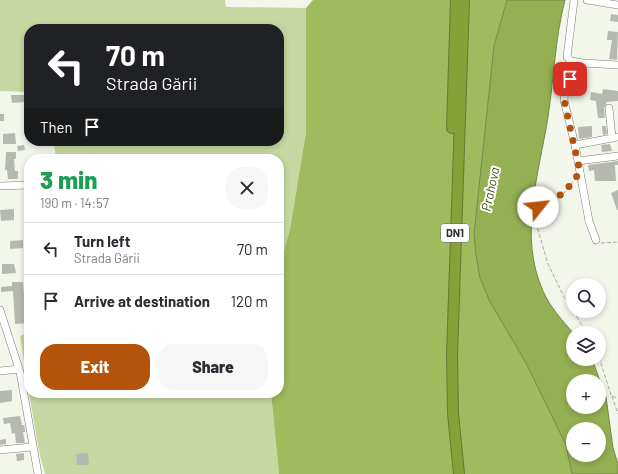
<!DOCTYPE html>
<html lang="en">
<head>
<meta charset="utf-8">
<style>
  :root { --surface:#fff; --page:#f7f7f7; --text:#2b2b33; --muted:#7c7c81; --line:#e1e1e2; --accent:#b45309 }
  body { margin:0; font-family:Barlow,sans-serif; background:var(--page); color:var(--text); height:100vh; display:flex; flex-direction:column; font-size:15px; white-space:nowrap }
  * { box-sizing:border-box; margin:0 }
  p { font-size:13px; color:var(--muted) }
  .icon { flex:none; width:22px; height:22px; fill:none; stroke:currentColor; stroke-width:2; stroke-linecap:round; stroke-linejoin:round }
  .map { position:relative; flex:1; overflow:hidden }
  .panel { position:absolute; left:24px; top:154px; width:260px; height:244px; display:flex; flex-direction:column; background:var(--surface); border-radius:16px; box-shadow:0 2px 6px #0003 }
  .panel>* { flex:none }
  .top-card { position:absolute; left:24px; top:24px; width:260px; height:122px; border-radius:16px; box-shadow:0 2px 6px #0003; background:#202124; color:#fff; overflow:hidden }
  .controls { position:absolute; left:566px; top:278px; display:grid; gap:8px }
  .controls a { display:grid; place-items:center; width:40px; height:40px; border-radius:50%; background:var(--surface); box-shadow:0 2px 6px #0003; font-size:20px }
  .pin { position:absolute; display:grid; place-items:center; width:34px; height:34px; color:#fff; margin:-17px; border-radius:8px; box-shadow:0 2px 6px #0006 }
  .me { position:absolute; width:44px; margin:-22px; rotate:61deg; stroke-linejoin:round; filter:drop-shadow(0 0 3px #0008) }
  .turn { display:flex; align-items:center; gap:14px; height:84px; padding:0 16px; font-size:18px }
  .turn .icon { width:52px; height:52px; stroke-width:2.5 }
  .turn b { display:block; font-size:28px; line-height:34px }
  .then { display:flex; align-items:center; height:38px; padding:0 16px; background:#0003; gap:8px; font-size:15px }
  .round { display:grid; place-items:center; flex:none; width:42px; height:42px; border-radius:16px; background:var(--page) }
  .overview { display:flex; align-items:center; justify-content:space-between; height:68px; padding:0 16px }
  h1 { font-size:24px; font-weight:800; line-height:30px; color:#1e9e55 }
  .primary-button { display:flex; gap:8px; margin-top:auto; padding:8px 16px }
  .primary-button a { flex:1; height:46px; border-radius:16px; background:var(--accent); color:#fff; font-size:16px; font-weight:800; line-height:46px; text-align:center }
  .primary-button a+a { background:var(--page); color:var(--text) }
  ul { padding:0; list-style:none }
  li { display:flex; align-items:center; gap:12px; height:52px; padding:0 16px; border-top:1px solid var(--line) }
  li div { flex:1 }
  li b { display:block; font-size:15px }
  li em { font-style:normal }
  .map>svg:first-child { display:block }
  .green { fill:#c6d7a1 }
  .forest { fill:#a0ba5e }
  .water { fill:#95af53; stroke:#768847; fill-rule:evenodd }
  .building { fill:#b6b9b0 }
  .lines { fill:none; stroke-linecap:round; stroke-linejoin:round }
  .minor-casing { stroke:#7b7e75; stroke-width:8 }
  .highway-casing { stroke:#667933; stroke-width:12 }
  .path { stroke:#a9aca4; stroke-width:1; stroke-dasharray:4 2; stroke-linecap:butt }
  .minor { stroke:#fff; stroke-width:7 }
  .highway { stroke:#85a138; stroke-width:10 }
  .route { stroke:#b45309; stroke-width:7; stroke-dasharray:0 12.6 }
  .labels { text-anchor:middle; stroke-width:4; stroke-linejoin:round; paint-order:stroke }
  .shield { fill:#fff; stroke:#6c6d6a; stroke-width:1 }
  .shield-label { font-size:11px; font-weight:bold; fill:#2d2e2a }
  .water-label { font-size:13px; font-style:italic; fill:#3e4e08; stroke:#fff }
</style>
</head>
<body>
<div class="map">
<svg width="618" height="474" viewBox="0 0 618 474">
  <rect width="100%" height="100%" fill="#f2f6eb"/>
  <path class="green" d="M0,0h225l1,7 80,1v124l-16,97 -11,41v-111h-223l-2,-18h225v-112h-250v63l-29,-1z
    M29,333v58l-9,-55z
    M29,393h242l8,81h-234l-6,-23z"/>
  <path class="forest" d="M313,0h194l-13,46 -20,188 6,44 10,24 36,61 40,82 6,29h-293l-8,-81h8v-123l11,-41 16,-97v-124z"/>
  <path class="water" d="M507,0h58c-10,38 -11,78 -17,117 -9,57 -30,118 -5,174 7,16 19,29 30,42v26h19l14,38 7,51 5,16v10h-46l-6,-29 -40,-82 -36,-61 -10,-24 -4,-23 -2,-21 20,-188zM573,381h26v26h-26zM573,429h26v26h-26z"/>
  <path class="building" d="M611,14l7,1v7l-8,-1z
    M608,31l10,1 -1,28 -8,-1 3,-19h-5z
    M603,89l15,2v10l-11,1 -3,6 1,10h-7l-2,-17 -6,-1 1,-8 11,2z
    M11,95h14v7l-13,1z
    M0,114h4v7h-4z
    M592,126v11l-13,2 -1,-12z
    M602,126h4l1,8 -4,1z
    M15,133l1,11h-13v-10z
    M610,144l2,7 -10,1 -1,-7z
    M24,145l1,5 -7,1 -1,-5z
    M6,152h10v7h-2l1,12h3v8h-10l-1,-9h-2z
    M618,161v4h-3l1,16h-21l-1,-11 -5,1 -1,-6z
    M618,190v20h-1l-6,-17z
    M14,209v11l-13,1 -1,-11z
    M23,240v8l-13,1v-8z
    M2,264h12l2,9 -14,1z
    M12,282h11l1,14 5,-1v28l-14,1 -2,-33 -12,1v-5l11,-1z
    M12,390v11l-12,2v-12z
    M20,416l2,9h2l1,4v3h-2l2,11h-9l-1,-10 -3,1 -2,-11 -6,1 -1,-6z
    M6,439v5l-6,1v-5z
    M24,453v7l-7,1 -1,-7z
    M88,453l1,12h-12l-1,-11z"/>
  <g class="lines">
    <defs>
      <path id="minor" d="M574,0l-7,57 4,4 12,2 -18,22 -1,15 11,45 14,76 7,19
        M587,0l31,5
        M583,63l35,2
        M609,108l3,30
        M575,145l43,-8
        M578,161l40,-5
        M0,186l29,-1
        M0,310l20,62 18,102
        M0,371l19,-2
        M0,450l32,-3"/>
      <path id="highway" d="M452,128l4,-128
        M459,474l-6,-61 -1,-58 12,-355"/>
    </defs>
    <use href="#minor" class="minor-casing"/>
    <use href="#highway" class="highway-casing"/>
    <path class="path" d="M601,243l17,-1
      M573,308l-9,-11 -16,-33 -13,-44 3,-13 26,-14 11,-14
      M574,311l5,10 9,12
      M599,357l12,38 7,4
      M612,396l6,18"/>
    <use href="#minor" class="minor"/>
    <use href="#highway" class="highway"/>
  </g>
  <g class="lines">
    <path class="route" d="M538,207l26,-14 16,-21 -16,-72 1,-15 5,-6"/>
  </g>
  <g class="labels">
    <rect class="shield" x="441" y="224" width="28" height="18" rx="3"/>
    <g class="shield-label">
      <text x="455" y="237">DN1</text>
    </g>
    <g class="water-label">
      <text transform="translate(490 189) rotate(-78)" y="5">Prahova</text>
    </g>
  </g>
</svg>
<div class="controls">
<a><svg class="icon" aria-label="search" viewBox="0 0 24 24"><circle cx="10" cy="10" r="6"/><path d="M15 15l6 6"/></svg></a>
<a><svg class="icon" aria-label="layers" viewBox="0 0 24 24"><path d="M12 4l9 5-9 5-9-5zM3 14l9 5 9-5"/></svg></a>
<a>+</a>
<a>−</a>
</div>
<div class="pin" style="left:570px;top:79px;background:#d93025"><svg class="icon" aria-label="arrive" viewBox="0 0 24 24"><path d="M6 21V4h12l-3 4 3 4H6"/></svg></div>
<svg class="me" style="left:538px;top:207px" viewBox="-20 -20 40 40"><circle r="19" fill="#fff"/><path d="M0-13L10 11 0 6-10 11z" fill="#b45309"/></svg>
<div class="top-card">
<div class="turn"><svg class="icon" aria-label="left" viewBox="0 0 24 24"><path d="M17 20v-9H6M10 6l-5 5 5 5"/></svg><div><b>70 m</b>Strada Gării</div></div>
<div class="then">Then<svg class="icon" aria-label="arrive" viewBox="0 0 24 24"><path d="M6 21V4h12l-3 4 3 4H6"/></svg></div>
</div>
<section class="panel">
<div class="overview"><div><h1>3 min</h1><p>190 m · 14:57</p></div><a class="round"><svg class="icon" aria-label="close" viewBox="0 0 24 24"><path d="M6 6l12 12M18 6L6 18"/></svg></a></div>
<ul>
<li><svg class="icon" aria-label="left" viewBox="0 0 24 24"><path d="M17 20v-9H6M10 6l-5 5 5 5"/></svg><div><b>Turn left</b><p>Strada Gării</p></div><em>70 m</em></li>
<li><svg class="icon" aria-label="arrive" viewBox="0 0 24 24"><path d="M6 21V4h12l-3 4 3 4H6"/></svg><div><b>Arrive at destination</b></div><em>120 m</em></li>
</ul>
<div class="primary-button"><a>Exit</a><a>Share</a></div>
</section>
</div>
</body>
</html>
